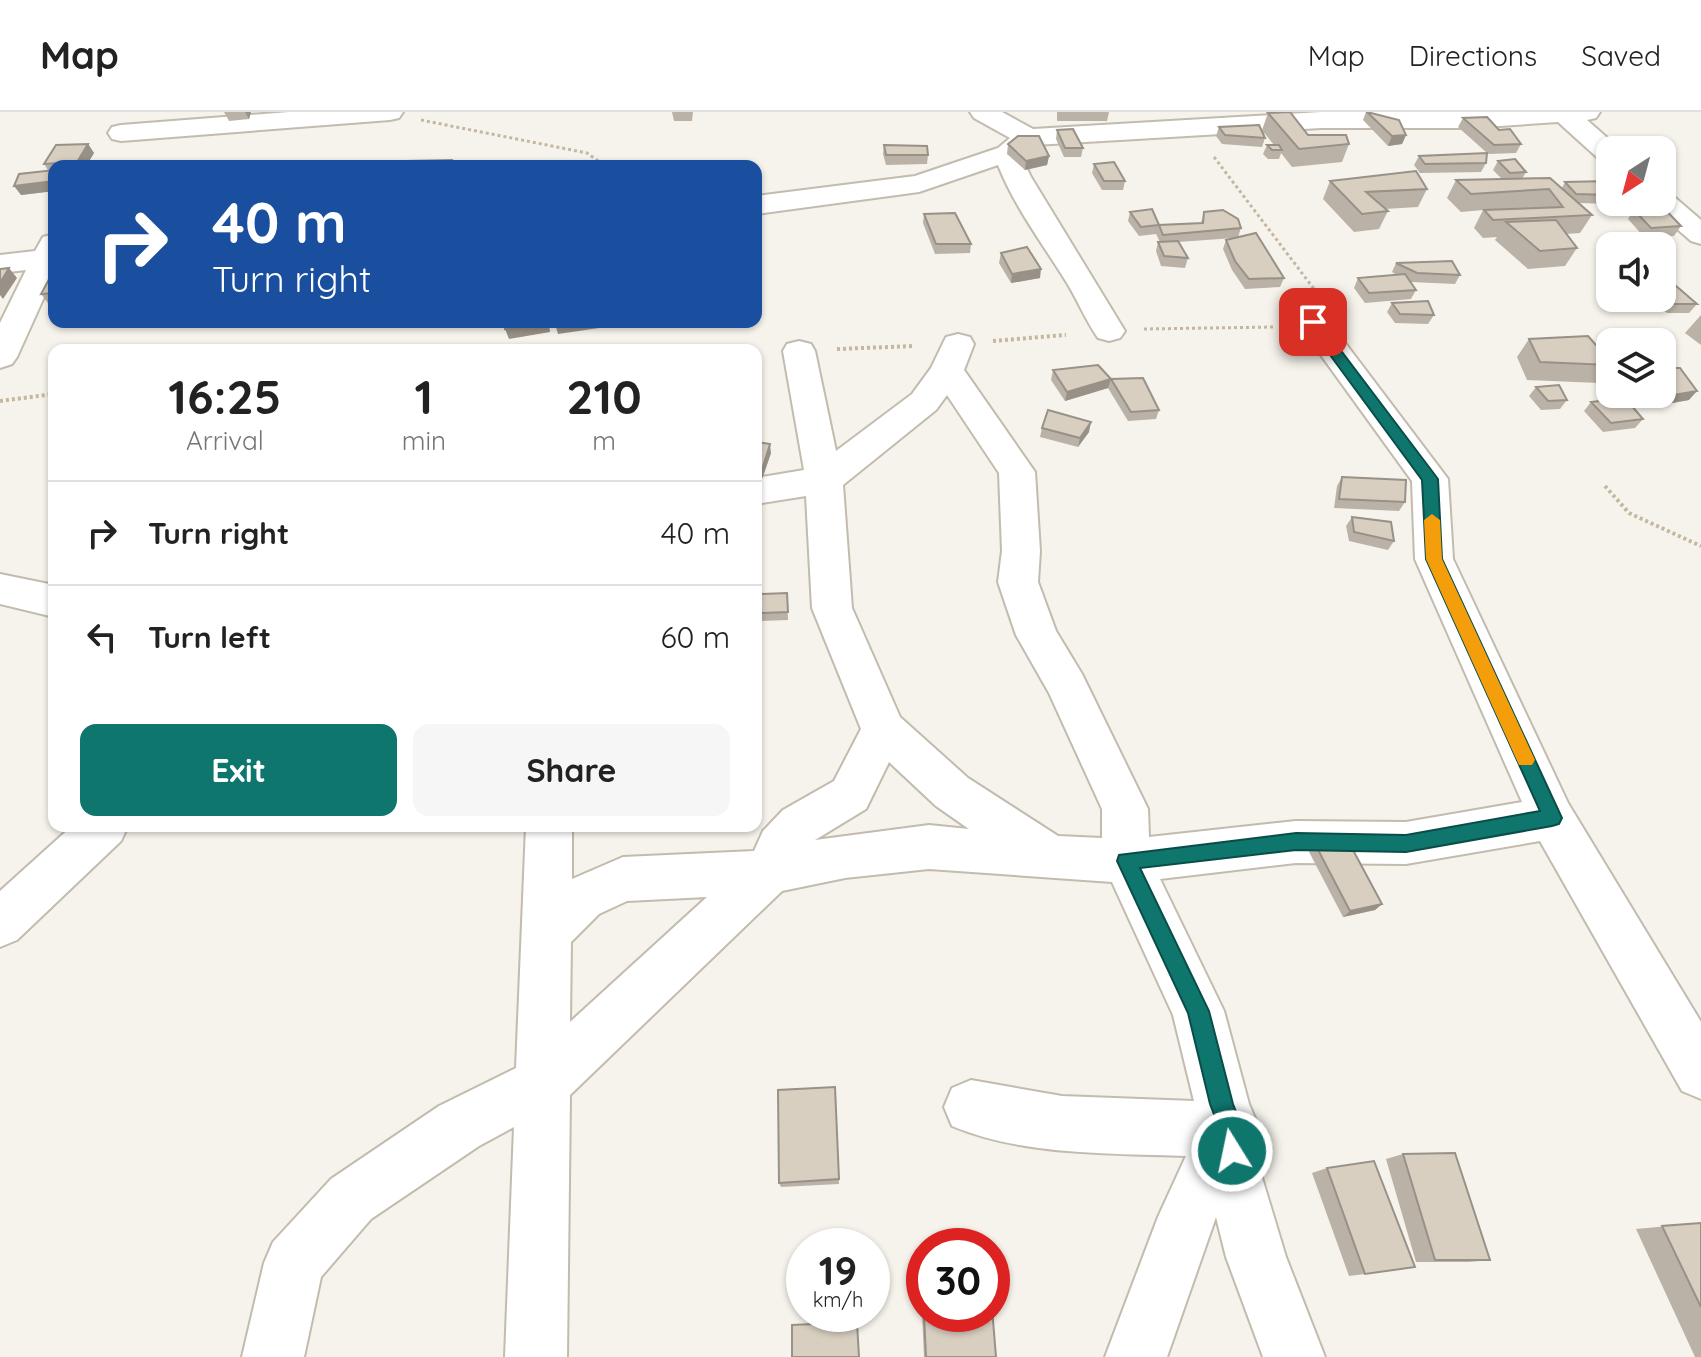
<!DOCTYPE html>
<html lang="en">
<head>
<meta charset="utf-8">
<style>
  :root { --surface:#fff; --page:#f6f6f6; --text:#222; --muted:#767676; --line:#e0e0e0; --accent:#0f766e }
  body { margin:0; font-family:Quicksand,sans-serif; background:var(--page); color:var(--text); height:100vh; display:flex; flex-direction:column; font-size:30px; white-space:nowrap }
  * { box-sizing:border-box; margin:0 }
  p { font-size:26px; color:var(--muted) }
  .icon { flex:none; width:44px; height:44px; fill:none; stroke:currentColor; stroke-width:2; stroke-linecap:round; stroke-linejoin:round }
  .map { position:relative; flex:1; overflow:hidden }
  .side { position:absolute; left:48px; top:232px; width:714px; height:488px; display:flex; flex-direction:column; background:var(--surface); border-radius:16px; box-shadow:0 2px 6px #0004 }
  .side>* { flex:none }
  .banner { position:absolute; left:48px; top:48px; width:714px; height:168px; border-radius:16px; box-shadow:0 2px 6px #0004; background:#1a4fa0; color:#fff; overflow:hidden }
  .needle { width:52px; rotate:216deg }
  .buttons { position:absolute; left:1596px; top:24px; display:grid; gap:16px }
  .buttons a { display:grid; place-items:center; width:80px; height:80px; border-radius:16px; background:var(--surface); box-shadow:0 2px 6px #0004; font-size:40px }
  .speed { position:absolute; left:786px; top:1116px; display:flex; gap:16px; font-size:40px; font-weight:700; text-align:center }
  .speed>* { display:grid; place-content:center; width:104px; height:104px; border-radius:50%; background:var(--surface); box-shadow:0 2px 6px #0004; line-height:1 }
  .speed small { font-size:20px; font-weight:400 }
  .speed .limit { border:12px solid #d22; background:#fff; color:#111 }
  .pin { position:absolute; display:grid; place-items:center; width:68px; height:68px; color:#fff; margin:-34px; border-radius:16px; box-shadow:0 4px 12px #0006 }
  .me { position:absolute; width:88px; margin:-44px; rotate:350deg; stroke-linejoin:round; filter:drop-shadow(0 0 6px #0008) }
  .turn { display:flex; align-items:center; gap:28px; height:168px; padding:0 32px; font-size:36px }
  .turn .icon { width:104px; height:104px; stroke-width:2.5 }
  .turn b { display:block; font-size:56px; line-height:68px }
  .eta { display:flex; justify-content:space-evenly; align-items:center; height:136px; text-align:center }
  .eta b { font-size:48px; font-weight:700; line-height:56px }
  .primary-button { display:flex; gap:16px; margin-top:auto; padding:16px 32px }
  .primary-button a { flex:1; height:92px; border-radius:16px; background:var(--accent); color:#fff; font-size:32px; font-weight:700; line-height:92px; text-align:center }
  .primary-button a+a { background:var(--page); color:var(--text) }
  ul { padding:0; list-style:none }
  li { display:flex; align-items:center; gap:24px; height:104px; padding:0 32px; border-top:2px solid var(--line) }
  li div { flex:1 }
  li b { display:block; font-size:30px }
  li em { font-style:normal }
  header { display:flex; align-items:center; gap:48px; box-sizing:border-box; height:112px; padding:0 40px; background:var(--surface); border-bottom:2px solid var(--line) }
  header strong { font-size:38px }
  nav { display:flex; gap:44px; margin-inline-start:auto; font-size:28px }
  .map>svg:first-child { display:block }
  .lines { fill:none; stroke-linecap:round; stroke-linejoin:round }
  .minor-casing { stroke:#c2bbae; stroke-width:4 }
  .path-far1 { stroke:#c4b79f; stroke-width:3; stroke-dasharray:3 3; stroke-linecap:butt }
  .path { stroke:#c4b79f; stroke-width:4; stroke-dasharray:3 3; stroke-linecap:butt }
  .minor { fill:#fff; fill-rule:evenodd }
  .wall { fill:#bab2a6 }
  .shaded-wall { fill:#979187 }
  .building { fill:#d8cfc1; stroke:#979187; stroke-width:2 }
  .route { fill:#0f766e; stroke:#0a4d48; stroke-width:2 }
  .slow { fill:#f59e0b }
</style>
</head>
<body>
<header>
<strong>Map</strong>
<nav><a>Map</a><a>Directions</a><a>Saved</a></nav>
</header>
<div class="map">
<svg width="1701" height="1245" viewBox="0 0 1701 1245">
  <rect width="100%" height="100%" fill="#f6f3ec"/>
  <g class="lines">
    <defs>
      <path id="minor" d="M289,0h114l-4,6 -9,2 -269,21 -9,-2 -4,-6 4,-6 9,-2z
        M970,0h32l31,17 288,-17h279l-4,6 -9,2 34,30h-11v12l-10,-2 -42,-38 -87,6h-150l-286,17 -14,11 10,21 94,154 -5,7 -11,3 -11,-3c-12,-17 -20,-37 -31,-55 -24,-39 -52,-75 -69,-118l-79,27 -163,22v-18l159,-20 83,-28 12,-10 -36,-20z
        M1662,80l10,3 29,25v24l-10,-3 -39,-34 -4,-5h14z
        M54,122v41l-37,82 -5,7 -12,4v-45l26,-53 -26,3v-18l35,-4 8,-14z
        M1313,200l11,3 124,164 5,80 115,244 133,219v77l-19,-8 -142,-250 -134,23 -110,-1 -136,16 64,132 25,93 11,26v41l26,86 39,100h-62l-37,-100 -10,-40 -49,140h-62l53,-140 28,-61c-78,-3 -162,0 -234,-30l-8,-19 8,-19 19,-8 91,16 132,5 -21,-86 -61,-133 -183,-13 -84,9 -63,13 -212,204 -3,262h-62l9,-230 -35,19 -108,73 -50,58 -17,80h-62l22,-94 9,-21 58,-63 108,-73 77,-38 10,-242h46v53l51,-22 131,-6 9,-20 20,-21 51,-29 27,-52 -49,-121 -6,-112 -50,8v-26l48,-8 -21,-119 4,-7 12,-3 12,3 4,7 21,100 76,-57 19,-26 15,-31 12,-3 12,3 4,7 -10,26 71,102 5,79 -2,31 18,49 26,43 66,135 1,28 147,-16 110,1 116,-20 -107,-243 -3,-78 -115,-159 5,-7zM947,283l52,78 3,78 -4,31 18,53 33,58 53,116v29l-44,-2 -90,-58 -68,-61 -48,-109 -9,-123 93,-75zM889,650l47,44 33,23 -40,-4 -114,15 51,-31zM707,785l-137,125 1,-80 28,-28 28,-13z
        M0,462l54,11v32l-54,-13z
        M72,714h56l-7,15 -104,99 -17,7v-56z"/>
    </defs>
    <use href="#minor" class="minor-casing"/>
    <path class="path-far1" d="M421,8l166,33 18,13
      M1214,45l100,132
      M1144,217l130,-2"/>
    <path class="path" d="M993,229l73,-6
      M837,237l78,-3
      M0,289l54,-7
      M1605,374l24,27 72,33"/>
    <use href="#minor" class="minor"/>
  </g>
  <path class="wall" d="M224,0h27l-2,7 -20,2z
    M672,0h21l-1,9h-18z
    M1057,0h52l-2,9h-50z
    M1366,0h4l36,23 -4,9 -14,2 -25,-26z
    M1268,1l40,22 41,9 -7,18 -50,5 -11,-14 -2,6h-11l-5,-5 4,-9h7l-12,-15z
    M1463,6l36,12 22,14 -5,9 -27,1 -2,-1 -1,10 -5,9 -61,1 -6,-8 5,-9 68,-3 -29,-26z
    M1219,15l46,11 -3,9 -40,-3 -6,-8z
    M1057,18l26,18 -2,9h-17l-8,-18z
    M88,32l6,9 -8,13h-32v25l-33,4 27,-25 -4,-6z
    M1008,32l41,12 -2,9 -22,5 -18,-16z
    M884,33l44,10 -1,9 -41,1 -3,-11z
    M1498,49l28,11 -4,7 40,9 3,-6 45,-1v21h30l-2,3 -59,-2 13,12 -12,18 -14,1 11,14 -12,18 -37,3 -33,-29 2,-3 -14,1 -9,-10 9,-18 -22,2 -14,-14 9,-18 46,-1 -9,-9z
    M1094,52l31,17 -2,9h-21l-10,-17z
    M1330,69l97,8 -9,18 -33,2 3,2 -9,18 -25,3 -31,-33z
    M1634,98l47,16 -7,10 -30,1 -16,-18z
    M1130,100l29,13 -3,9 -17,2 -11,-15z
    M1204,100l37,16 -3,9 46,41 -4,9 -35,2 -13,-19 -9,-21 3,-9 8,-2 -56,4 10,16 -3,10 -24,-2 -5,-15 2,-9h2l-4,-8 3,-9 42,-2z
    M924,102l47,30 -1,9 -35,1 -12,-31z
    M1001,141l39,25 -29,5 -12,-20z
    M1396,151l64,12 -5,9 -44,-2 5,8 -5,9 -46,4 -11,-15 4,-10 39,-3 -5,-3z
    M54,158v41l-13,-17z
    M1662,168l35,24 -8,9h-22l-19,-15h14z
    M1392,191l42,12 -6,9 -33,-1 -8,-11z
    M1701,203v30l-16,-12z
    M1529,227l81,22v8l-11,14 -72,-3 -10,-23z
    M1662,256l27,32 -28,5 -9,-11h10z
    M1053,258l58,9 48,31 -3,9 -28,2 -20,-33 -43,13 -14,-21z
    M1536,275l31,13 -7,9 -19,1 -12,-14z
    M1591,290l52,17 -8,9 -32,4 -19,-21z
    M1042,316l47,4 -11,15 -38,-10z
    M756,330l15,11 -9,26 -6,-1z
    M1342,365l63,25 -6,9 -65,-3 3,-22z
    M1352,405l42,24 -6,9 -39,-9 -3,-15z
    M787,481l1,27 -28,1 -1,-8z
    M1315,732l67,60 -7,6 -32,7 -35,-67z
    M835,975l4,97 -58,3 -2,-4z
    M1403,1042l87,106 -21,2h-53l-30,-103z
    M1327,1056l38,106 -16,2 -37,-103z
    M1701,1111v134h-6l-59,-128z
    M922,1136l74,109h-72l-5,-107z"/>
  <path class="shaded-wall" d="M245,0h6l-2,7z
    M1406,23l-4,9 -14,2 4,-10z
    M88,32l6,9 -8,13h-7l-2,-4z
    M1049,44l-2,9 -22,5 1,-9z
    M54,69v10l-33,4 -7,-9z
    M9,156l8,10 -14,21 -3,-4v-12z
    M1041,157l-1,9 -29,5 1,-9z
    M549,210l1,10 -41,7 -4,-10z
    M572,210h26l1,6 -41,6 -3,-10z
    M1111,267l-3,9 -43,13 2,-9z
    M1697,279l-8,9 -28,5 7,-9z
    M1091,310l-2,10 -11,15 2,-9z
    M770,332l1,9 -9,26v-9z
    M1382,792l-7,6 -32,7 7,-6z"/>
  <path class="building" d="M1290,0l18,23h38l3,9 -50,5 -31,-36z
    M1367,0l32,8 7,15 -14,1z
    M1487,5l12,13 11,-1 11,15 -27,1 -31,-27z
    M1259,13l6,13 -40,-3 -6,-8z
    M1073,17l10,19h-18l-8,-18z
    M1018,24h21l10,20 -23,5 -18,-17z
    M88,32l-11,18 -33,2 12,-19z
    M884,33l43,1 1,9h-42z
    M1267,33h12l3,5h-10z
    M1487,41l-1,10 -61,1 -6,-8z
    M1515,47l11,13 -16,1 -12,-12z
    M452,48l-1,6h-47l1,-5z
    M1114,50l11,19h-21l-10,-17z
    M54,58v11l-40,5 5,-12z
    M1416,59l11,18 -61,3 22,19 -26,3 -32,-33z
    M1550,66l42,37 -99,5 -9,-10 79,-3 -14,-18 -78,5 -15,-14z
    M1610,69v14l-34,-1 -11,-12z
    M1655,90h3l23,24 -30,2 -17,-18z
    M1152,97l7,16 -18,2 -11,-15z
    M1223,98l15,9 3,9 -78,7 -4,-10 44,-2 1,-11z
    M955,101l16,31h-35l-12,-30z
    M1556,108l21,28 -37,3 -34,-29z
    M1256,121l28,45 -35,1 -14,-18 -9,-21z
    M1178,129l10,17 -24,-2 -6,-14z
    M1027,135l14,22 -29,5 -11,-21z
    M1452,149l8,14 -43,-2 -21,-10z
    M9,156l-9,15v-14z
    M54,158v23l-13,1z
    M1405,162l11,16 -47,3 -11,-15z
    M1668,167l29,25h-23l-12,-10v-14z
    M1428,189l6,14 -34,-1 -8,-11z
    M505,210h42v1l-42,6z
    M554,210h18l-17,2z
    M1588,224l22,25v4l-70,-3 -11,-23z
    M1098,253l13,14 -44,13 -14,-22z
    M1662,256h18l17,23 -29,5 -6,-9z
    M1143,266l16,32 -28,2 -20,-33z
    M1559,273l8,15 -19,1 -12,-14z
    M1625,286l18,21 -32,4 -20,-21z
    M1048,298l43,12 -11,16 -38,-10z
    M756,330l14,2 -8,26 -6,-1z
    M1342,365l64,3 -1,22 -66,-3z
    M1352,405l39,5 3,19 -40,-9z
    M787,481l1,19 -29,1v-19z
    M1346,725l36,67 -32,7 -35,-67z
    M835,975l4,92 -60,4 -1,-93z
    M1455,1041l35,107h-55l-32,-106z
    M1374,1049l41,106 -50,7 -38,-106z
    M1701,1111v84l-39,-81z
    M922,1136h2v57z
    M992,1196l4,49h-70l-2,-43h68z
    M857,1210l2,35h-67v-32z"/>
  <path class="route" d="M1313,206l4,1 121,160 4,80 120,259 -3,6 -7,2 -146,26 -110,-2 -156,18 69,143 24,93 10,26v21l-3,8 -8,3 -9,-3 -3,-8v-21l-10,-26 -22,-91 -71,-152 2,-6 177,-22 110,2 134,-24 -114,-252 -4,-79 -114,-155v-6z"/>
  <path class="slow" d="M1432,402l8,6 2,39 93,201 -3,5h-13l-93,-206 -2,-39z"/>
</svg>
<div class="buttons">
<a><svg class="needle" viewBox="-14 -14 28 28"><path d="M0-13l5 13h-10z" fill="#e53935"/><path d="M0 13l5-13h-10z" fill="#767676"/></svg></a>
<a><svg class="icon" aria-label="sound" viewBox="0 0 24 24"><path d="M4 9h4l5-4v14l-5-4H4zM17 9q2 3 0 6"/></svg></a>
<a><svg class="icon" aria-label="layers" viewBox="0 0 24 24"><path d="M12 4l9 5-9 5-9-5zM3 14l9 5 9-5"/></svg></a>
</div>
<div class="speed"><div>19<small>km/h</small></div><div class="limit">30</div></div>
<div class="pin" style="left:1313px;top:210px;background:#d93025"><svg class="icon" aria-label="arrive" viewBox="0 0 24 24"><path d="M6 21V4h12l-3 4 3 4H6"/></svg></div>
<svg class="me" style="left:1232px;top:1039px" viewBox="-20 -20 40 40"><circle r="17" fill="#0f766e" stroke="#fff" stroke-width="3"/><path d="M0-11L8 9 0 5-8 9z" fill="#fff"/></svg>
<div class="banner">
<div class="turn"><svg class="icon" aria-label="right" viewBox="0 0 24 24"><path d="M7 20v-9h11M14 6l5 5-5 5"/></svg><div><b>40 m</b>Turn right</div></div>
</div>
<section class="side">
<div class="eta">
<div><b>16:25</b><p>Arrival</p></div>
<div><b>1</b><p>min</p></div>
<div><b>210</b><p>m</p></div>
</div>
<ul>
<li><svg class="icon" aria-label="right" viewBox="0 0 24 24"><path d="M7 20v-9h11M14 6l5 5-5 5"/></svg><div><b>Turn right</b></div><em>40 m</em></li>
<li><svg class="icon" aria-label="left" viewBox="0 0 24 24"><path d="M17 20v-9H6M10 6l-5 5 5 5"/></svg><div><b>Turn left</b></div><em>60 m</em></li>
</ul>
<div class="primary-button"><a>Exit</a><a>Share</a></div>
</section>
</div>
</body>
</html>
